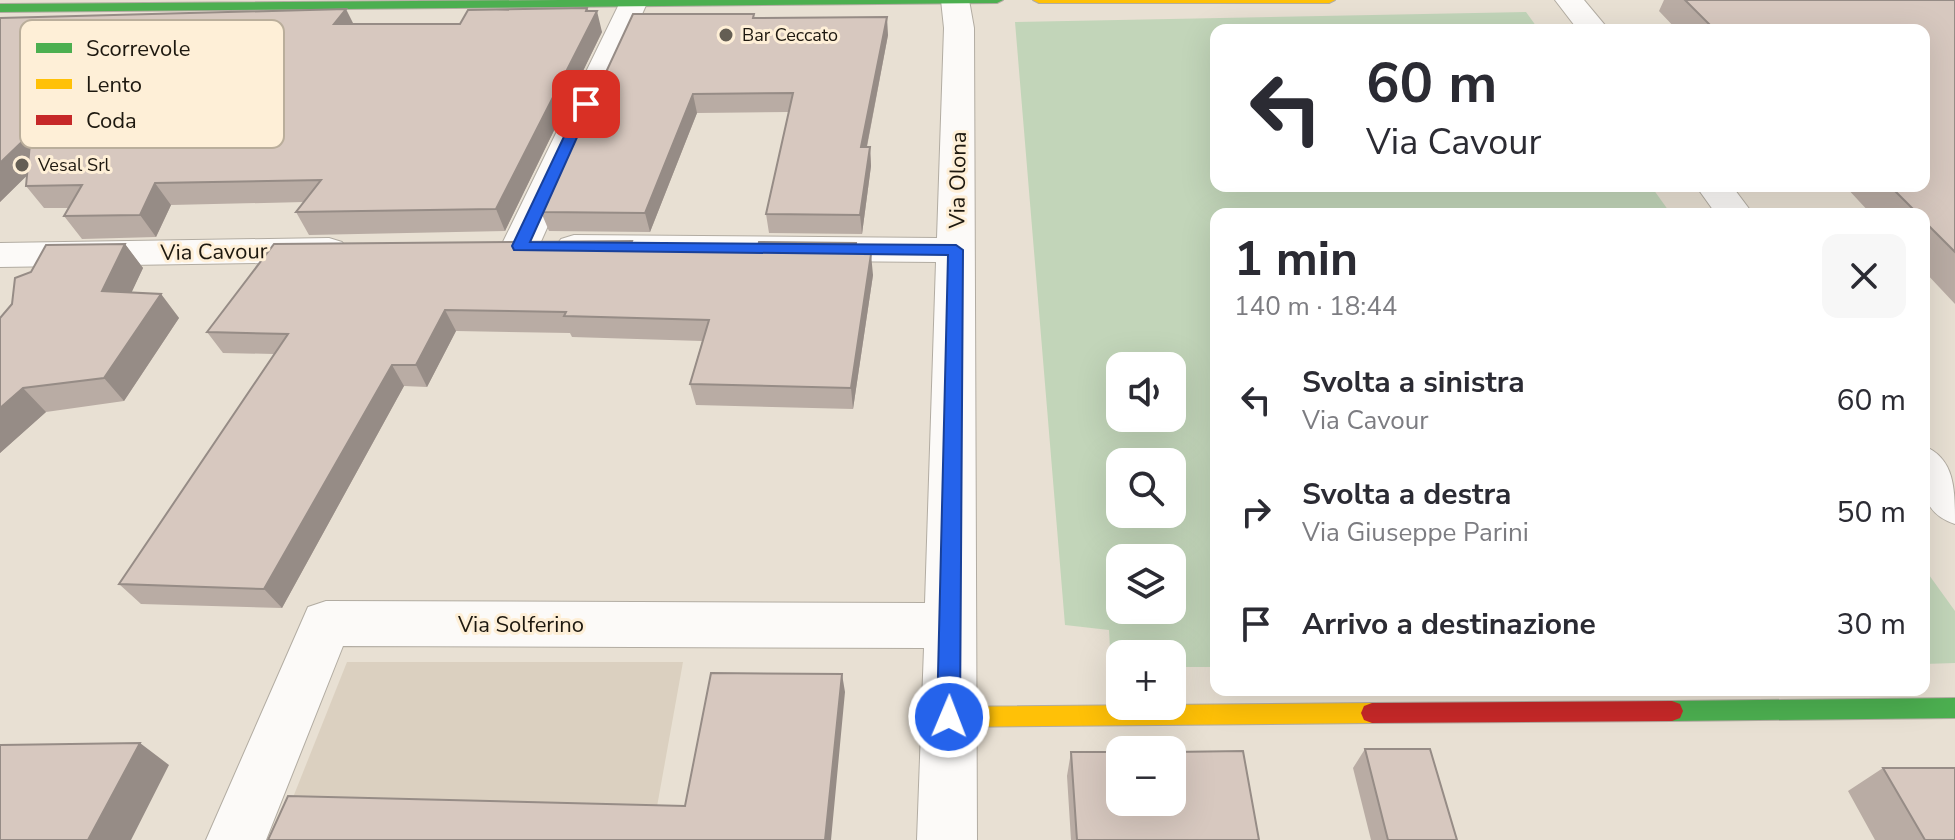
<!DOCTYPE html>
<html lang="it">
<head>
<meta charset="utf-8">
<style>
  :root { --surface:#fff; --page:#f7f7f7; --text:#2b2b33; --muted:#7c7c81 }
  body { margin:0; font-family:"Nunito Sans",sans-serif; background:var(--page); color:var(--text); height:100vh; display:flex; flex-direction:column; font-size:30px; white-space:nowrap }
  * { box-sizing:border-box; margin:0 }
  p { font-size:26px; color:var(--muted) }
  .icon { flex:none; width:44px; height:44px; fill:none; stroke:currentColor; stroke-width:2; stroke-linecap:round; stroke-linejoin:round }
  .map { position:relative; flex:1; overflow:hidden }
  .drawer { position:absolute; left:1210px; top:208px; width:720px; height:488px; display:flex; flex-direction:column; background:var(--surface); border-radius:16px; box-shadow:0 8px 32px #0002 }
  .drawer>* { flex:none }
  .guide { position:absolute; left:1210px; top:24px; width:720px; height:168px; border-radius:16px; box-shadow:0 8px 32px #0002; background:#fff; color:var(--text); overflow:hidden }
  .fabs { position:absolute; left:1106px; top:352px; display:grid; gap:16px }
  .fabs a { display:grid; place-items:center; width:80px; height:80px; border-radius:16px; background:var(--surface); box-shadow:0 8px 32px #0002; font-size:40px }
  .pin { position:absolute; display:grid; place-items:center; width:68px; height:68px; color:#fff; margin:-34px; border-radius:16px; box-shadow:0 4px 12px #0006 }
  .me { position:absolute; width:88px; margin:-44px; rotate:1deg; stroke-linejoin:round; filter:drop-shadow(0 0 6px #0008) }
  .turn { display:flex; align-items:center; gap:28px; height:168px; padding:0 24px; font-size:36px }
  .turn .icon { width:104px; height:104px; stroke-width:2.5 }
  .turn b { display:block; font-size:56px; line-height:68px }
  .round { display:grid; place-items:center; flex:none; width:84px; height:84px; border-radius:16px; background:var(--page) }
  .headline { display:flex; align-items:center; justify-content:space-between; height:136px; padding:0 24px }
  h1 { font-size:48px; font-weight:700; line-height:60px }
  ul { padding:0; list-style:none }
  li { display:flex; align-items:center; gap:24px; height:112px; padding:0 24px }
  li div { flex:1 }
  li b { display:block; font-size:30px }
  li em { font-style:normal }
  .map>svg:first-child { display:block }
  .industrial { fill:#dbd0c0 }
  .green { fill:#c2d5b9; fill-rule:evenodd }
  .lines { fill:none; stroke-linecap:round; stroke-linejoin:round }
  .street-casing { stroke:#b2aca2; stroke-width:2 }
  .fast-casing { stroke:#b2aca2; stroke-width:2 }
  .slow-casing { stroke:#b2aca2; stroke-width:2 }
  .jam-casing { stroke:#b2aca2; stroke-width:2 }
  .street { fill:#fcfaf8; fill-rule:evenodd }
  .fast { fill:#4caf50; fill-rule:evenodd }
  .slow { fill:#ffc107; fill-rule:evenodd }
  .jam { fill:#c62828; fill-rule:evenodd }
  .wall { fill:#b9aca4 }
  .shaded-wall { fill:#968c86 }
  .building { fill:#d7c8bf; stroke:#968c86; stroke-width:2 }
  .route { fill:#2563eb; stroke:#184099; stroke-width:2 }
  .poi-dot { fill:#645e54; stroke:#feefd7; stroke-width:3 }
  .labels { text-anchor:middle; stroke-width:6; stroke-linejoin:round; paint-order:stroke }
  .far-poi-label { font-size:18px; fill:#1d180f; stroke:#feefd7; text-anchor:start }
  .street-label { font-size:22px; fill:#1d180f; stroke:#feefd7 }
  .key { fill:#feefd7; stroke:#baae9b; stroke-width:2 }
  .key-label { font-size:22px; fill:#1d180f }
</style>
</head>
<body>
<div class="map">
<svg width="1955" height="840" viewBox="0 0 1955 840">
  <rect width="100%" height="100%" fill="#e8e0d3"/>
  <path class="industrial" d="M347,662h336l-32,178h-375z"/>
  <path class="green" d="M1526,12l13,18h-323v156h435l20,28h-455v453h-44v-13h-52v13h-9l-2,-37 -44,-5 -50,-603zM1120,366h52v52h-52zM1120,462h52v52h-52zM1120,558h52v52h-52z
    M1924,568l31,43v52l-31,1z"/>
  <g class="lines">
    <defs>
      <path id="street" d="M621,0h24l2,3 -108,243 -6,8 -13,4 -13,-4 -6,-8z
        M941,0h28l5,28 3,812h-60l7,-192 -581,-2 -77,194h-60l102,-233 18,-6 599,2 11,-341 -362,-3 -13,-4 -6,-8 6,-8 13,-4 363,3 7,-210z
        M1555,0h29l25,30h-31z
        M1696,186h36l21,28h-37z
        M329,238l13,4 6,8 -6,8 -13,4 -329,5v-24z
        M1924,446c31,13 31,43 31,78 -39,-13 -31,-43 -31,-78z"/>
      <path id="fast" d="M561,0h442l-6,3 -997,9v-8z
        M1955,698v20l-283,3 -8,-3 -3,-7 3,-7 8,-3z"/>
      <path id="slow" d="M1033,0h302l-6,3h-290z
        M1372,703l8,3 3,7 -3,7 -8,3 -423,4 -8,-3 -3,-7 3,-7 8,-3z"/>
      <path id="jam" d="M1672,701l8,3 3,7 -3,7 -8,3 -300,2 -8,-3 -3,-7 3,-7 8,-3z"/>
    </defs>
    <use href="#street" class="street-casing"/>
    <use href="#fast" class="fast-casing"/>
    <use href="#slow" class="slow-casing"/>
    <use href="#jam" class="jam-casing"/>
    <use href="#street" class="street"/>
    <use href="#fast" class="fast"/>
    <use href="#slow" class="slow"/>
    <use href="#jam" class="jam"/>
  </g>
  <path class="wall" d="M1664,0h291v304l-31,-33v-57h-53l-26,-28h79v-156h-247l-18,-19z
    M587,8l15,24 -97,199 -196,4 -13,-23 8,-10 -133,3 -15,32 -74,2 -18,-23 5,-8h-25l-18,-22 1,-11 -27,27v-185l353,7h107z
    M755,18l133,17 -21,112h3l1,19 -9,68 -93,-1 -3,-19 23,-102 -92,1 -47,119 -101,-1 -8,-19z
    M125,244l18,24 -12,25 30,1 18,24 -55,83 -78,11 -46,41v-135l12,-14z
    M634,248l223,5 16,22 -20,134 -157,-4 -6,-21 12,-43 -130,-4 -2,-4 -114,-2 -29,56 -23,-1 -122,222 -141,-4 -22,-20 155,-230 -51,-1 -16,-21z
    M1365,749l92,91h-86l-18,-72z
    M1071,752l188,88h-188l-4,-64z
    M1883,768l72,72h-80l-27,-49z"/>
  <path class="shaded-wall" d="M587,8l4,14 6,-11 5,21 -97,199 -9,-22z
    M346,9l10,20 -22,-5z
    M887,17l1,18 -25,131 -2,-19z
    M693,94l4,19 -47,119 -5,-19z
    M31,133l17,22 -48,47v-39z
    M870,147l1,19 -9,68 -2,-19z
    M155,183l16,22 -15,32 -16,-22z
    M125,244l18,24 -22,47 -19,-24z
    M871,254l2,21 -20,134 -2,-21z
    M161,294l18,24 -55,83 -20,-23z
    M445,310l11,21 -29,56 -11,-22z
    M392,365l12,21 -122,222 -18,-19z
    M23,388l23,24 -46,41v-45z
    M842,674l3,18 -14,148h-6z
    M140,743l29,22 -38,75h-43z"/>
  <path class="building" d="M1685,0h270v252l-31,-31v-7h-6l-28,-28h34v-156h-209z
    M587,8l-1,3h11l-101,198 -200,3 25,-32 -166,3 -15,32 -76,1 18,-31 -56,1 5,-53 -31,30v-145l346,-9 -12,15h126l8,-14z
    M633,14h121l-1,4 134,-1 -26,130h9l-10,68 -94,-1 27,-121 -100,1 -48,119 -104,-1z
    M632,241l-3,7 128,3 2,-9 97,1 -1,10 16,1 -20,134 -161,-4 19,-64 -145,-4 2,-4 -121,-2 -29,55h-24l-128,224 -145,-5 169,-250 -81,-2 67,-88z
    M125,244l-23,47 59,3 -57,84 -81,10 -23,20v-90l12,-14 3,-26 16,-6 15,-27z
    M711,673l131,1 -17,166h-557l20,-44 397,10z
    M140,743l-52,97h-88v-95z
    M1365,749h65l27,91h-69z
    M1243,751l16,89h-182l-6,-88h49v50h52v-50z
    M1883,768h72v72h-30z"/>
  <path class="route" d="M581,101l11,3 -62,138 426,3 7,5 -3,467 -3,7 -8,3 -8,-3 -4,-7 11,-462 -434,-5 -2,-4z"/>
  <g class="poi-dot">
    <circle cx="726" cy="35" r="8"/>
    <circle cx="22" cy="165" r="8"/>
  </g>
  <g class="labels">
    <g class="far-poi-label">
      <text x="742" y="41">Bar Ceccato</text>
      <text x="38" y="171">Vesal Srl</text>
    </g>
    <g class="street-label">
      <text transform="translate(957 180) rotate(-89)" y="8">Via Olona</text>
      <text transform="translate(214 251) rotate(-1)" y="8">Via Cavour</text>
      <text x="521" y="632">Via Solferino</text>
    </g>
  </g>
  <rect x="20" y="20" width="264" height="128" rx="12" class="key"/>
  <rect x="36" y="43" width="36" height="10" fill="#4caf50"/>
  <rect x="36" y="79" width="36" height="10" fill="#ffc107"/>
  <rect x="36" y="115" width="36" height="10" fill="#c62828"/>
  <g class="key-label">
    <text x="86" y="56">Scorrevole</text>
    <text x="86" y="92">Lento</text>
    <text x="86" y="128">Coda</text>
  </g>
</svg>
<div class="fabs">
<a><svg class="icon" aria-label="sound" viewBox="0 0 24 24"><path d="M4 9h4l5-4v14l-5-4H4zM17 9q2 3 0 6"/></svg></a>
<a><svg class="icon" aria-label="search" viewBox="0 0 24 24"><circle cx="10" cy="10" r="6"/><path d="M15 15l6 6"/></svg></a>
<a><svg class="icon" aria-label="layers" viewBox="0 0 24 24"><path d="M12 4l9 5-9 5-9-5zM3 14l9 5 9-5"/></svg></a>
<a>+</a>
<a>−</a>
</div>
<div class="pin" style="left:586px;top:104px;background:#d93025"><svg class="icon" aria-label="arrive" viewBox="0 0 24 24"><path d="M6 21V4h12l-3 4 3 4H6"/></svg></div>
<svg class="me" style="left:949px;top:717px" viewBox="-20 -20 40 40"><circle r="17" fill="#2563eb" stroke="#fff" stroke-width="3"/><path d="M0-11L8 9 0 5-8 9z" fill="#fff"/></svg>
<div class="guide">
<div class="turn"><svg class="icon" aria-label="left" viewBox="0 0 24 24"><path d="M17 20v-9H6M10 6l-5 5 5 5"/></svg><div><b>60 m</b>Via Cavour</div></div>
</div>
<section class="drawer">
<div class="headline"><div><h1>1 min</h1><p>140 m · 18:44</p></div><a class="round"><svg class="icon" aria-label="close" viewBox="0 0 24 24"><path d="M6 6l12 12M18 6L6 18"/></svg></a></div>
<ul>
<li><svg class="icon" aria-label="left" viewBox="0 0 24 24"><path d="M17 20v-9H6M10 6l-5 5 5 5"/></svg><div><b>Svolta a sinistra</b><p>Via Cavour</p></div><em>60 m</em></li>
<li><svg class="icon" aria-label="right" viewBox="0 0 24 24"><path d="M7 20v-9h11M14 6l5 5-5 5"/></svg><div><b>Svolta a destra</b><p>Via Giuseppe Parini</p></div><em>50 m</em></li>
<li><svg class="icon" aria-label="arrive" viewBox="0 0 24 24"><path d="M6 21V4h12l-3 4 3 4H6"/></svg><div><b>Arrivo a destinazione</b></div><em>30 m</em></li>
</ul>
</section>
</div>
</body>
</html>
